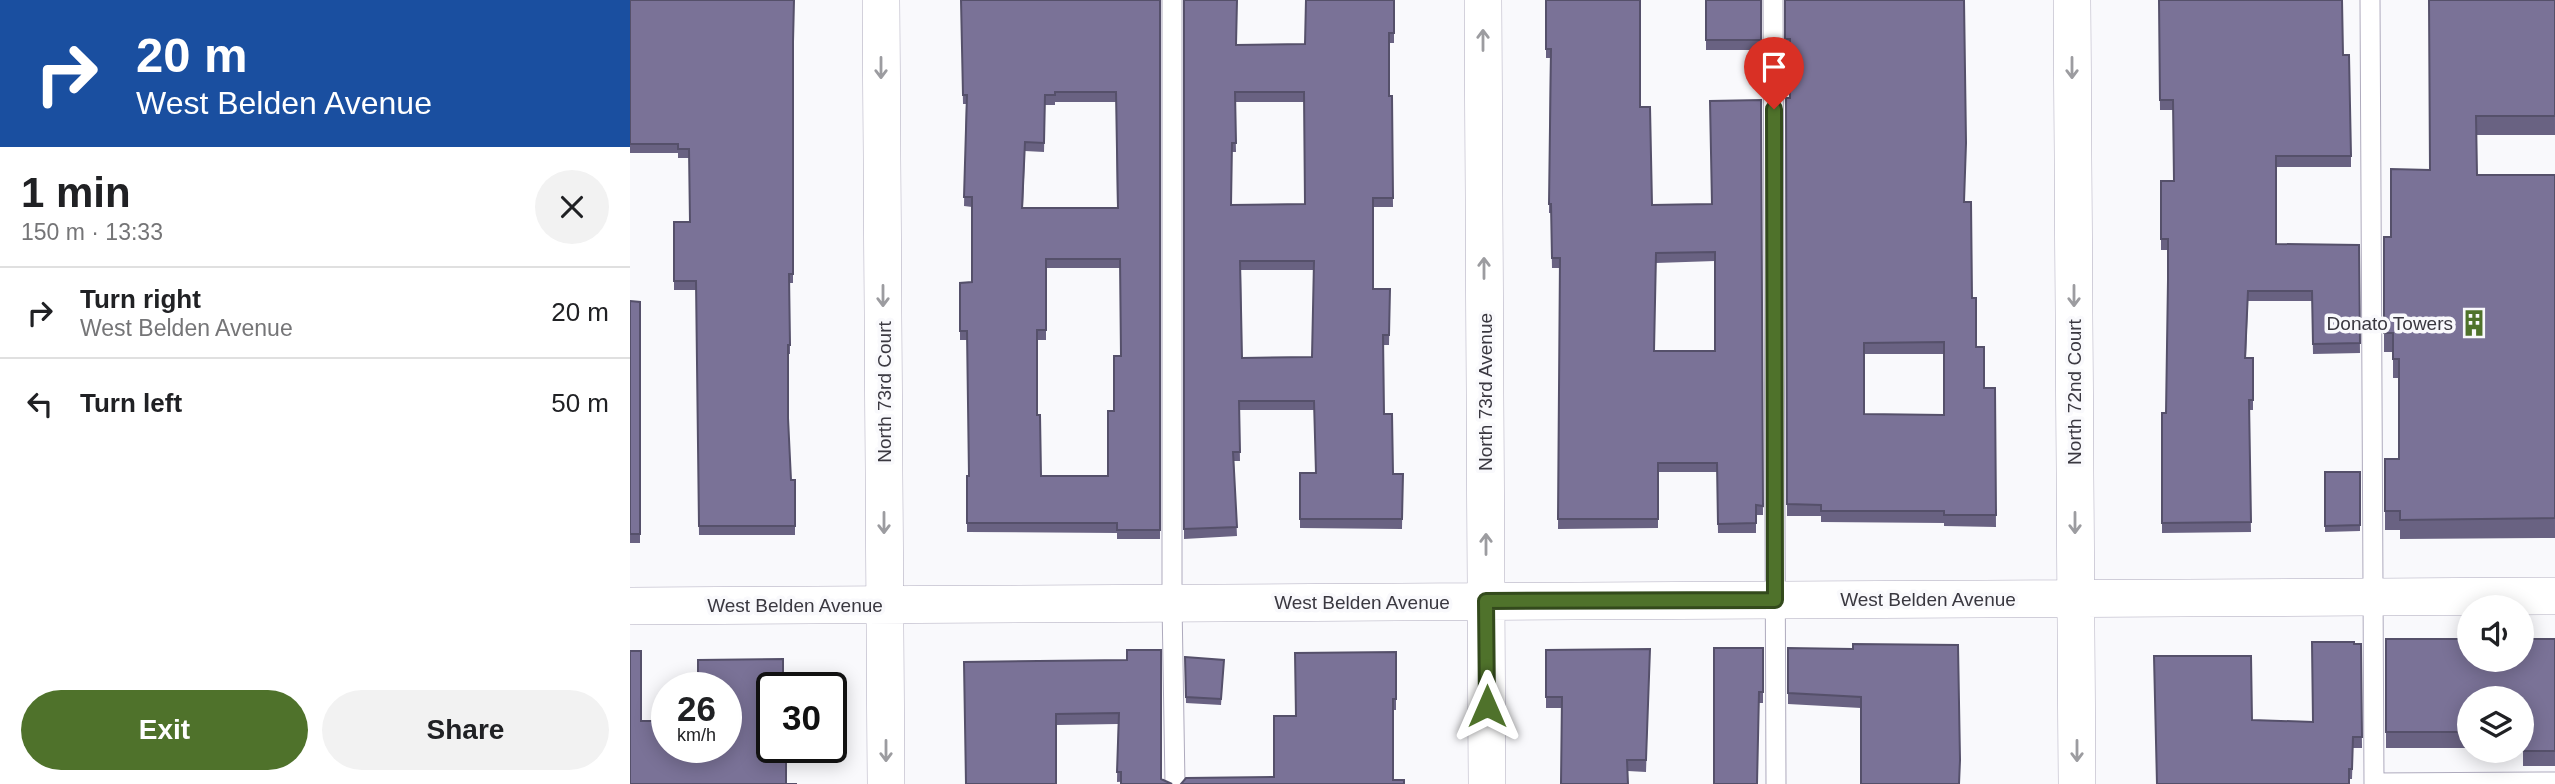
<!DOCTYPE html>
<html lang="en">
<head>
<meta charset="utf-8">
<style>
  :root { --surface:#fff; --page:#f2f2f2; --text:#202124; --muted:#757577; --line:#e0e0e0; --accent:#4f722b }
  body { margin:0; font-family:Arial,sans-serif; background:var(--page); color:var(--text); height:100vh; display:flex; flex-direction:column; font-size:26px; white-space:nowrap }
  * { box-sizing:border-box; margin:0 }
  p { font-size:23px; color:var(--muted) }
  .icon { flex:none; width:38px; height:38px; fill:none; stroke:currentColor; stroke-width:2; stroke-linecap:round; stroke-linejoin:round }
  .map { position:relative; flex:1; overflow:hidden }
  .drawer { display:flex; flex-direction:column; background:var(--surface); width:630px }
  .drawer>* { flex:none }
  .guide { background:#1a4fa0; color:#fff; overflow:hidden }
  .fabs { position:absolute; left:1827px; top:595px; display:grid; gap:14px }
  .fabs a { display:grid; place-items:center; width:77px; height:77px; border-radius:50%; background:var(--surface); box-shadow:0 4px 18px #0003; font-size:35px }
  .speed { position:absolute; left:21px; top:672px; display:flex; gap:14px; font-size:35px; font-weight:700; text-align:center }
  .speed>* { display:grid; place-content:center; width:91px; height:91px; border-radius:50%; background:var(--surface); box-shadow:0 4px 18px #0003; line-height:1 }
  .speed small { font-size:18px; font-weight:400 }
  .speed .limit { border:4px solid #111; border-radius:10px; background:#fff; color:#111 }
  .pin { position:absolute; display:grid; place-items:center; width:60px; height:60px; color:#fff; margin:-72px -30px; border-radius:50% 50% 50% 0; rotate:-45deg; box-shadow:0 0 7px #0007 }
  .pin .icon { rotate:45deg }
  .me { position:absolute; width:77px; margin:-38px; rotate:0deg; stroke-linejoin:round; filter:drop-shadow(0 0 5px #0008) }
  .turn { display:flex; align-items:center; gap:24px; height:147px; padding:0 21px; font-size:32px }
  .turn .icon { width:91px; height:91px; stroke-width:2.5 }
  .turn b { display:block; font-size:49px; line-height:60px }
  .round { display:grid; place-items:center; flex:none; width:74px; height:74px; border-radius:37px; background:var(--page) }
  .summary { display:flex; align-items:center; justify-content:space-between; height:119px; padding:0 21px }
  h1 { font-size:42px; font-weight:600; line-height:52px }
  .primary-button { display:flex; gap:14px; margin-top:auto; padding:14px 21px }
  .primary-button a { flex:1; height:80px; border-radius:42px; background:var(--accent); color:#fff; font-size:28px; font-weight:600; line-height:80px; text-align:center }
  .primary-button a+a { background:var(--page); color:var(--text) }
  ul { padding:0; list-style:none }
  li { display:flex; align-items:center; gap:21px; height:91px; padding:0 21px; border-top:2px solid var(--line) }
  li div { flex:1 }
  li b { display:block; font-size:26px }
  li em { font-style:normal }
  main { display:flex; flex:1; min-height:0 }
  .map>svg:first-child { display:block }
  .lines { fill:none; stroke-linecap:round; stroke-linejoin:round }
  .lane-casing { stroke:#aeaabd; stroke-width:21 }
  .street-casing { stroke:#aeaabd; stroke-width:38 }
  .lane { stroke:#fff; stroke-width:19 }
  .street { stroke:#fff; stroke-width:37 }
  .wall { fill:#696282; fill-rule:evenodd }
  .building { fill:#7a7297; stroke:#55506a; stroke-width:2; fill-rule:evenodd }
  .oneway { stroke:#9c9ca0 }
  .route-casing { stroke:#334a1c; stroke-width:18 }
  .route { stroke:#4f722b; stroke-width:12 }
  .labels { text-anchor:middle; stroke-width:7; stroke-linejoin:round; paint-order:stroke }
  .poi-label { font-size:19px; fill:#3a3840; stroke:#f9f9fc; text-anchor:end }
  .street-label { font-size:19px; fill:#3a3840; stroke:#f9f9fc }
</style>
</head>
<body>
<main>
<section class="drawer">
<div class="guide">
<div class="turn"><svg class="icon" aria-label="right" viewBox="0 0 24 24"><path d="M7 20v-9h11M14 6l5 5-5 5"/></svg><div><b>20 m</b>West Belden Avenue</div></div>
</div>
<div class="summary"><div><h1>1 min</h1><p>150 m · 13:33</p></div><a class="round"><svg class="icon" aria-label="close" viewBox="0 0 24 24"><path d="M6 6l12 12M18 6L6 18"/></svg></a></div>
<ul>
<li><svg class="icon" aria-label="right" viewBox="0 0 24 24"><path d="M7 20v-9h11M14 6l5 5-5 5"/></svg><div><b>Turn right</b><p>West Belden Avenue</p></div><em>20 m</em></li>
<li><svg class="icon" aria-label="left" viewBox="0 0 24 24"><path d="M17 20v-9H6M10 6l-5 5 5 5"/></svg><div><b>Turn left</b></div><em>50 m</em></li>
</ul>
<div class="primary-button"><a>Exit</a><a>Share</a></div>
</section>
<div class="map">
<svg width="1925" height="784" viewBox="0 0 1925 784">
  <rect width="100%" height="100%" fill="#f9f9fc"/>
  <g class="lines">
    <defs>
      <path id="lane" d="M542,0v603l3,181
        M1143,0l3,784
        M1740,0l4,784
        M1744,783l181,-1"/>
      <path id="street" d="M251,0l5,784
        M853,0l4,784
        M1442,0l5,784
        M0,606l1925,-10"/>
    </defs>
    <use href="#lane" class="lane-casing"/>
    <use href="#street" class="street-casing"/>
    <use href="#lane" class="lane"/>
    <use href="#street" class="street"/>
  </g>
  <path class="wall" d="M0,0l163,50v233h-3v71h-2v64l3,62h4v55h-96l-3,-245h-22v-68h16l-1,-64h-11v-5h-48z
    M331,0h199v539h-43v-6l-150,-1v-56h2l-2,-136h-7v-48l12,-10v-75l-8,-1 2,-102h-3zM425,102h61l1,106h-94l2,-57 19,1 1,-47h10zM416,268h74l1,88 -13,120h-67l-4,-61v-75h9z
    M554,0l52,45 69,-1 89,-44v43h-5v53h3l1,111h-20v82h17l-1,56h-6l1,69 9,60h10l-1,55 -102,-1v-55h16l-2,-63h-75l1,51h-6l3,75 -53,3zM605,102h69l1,102 -73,1v-53h4zM611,270h73l-2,87 -70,1z
    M916,0l94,107 12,98 60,-1 49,-104 2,415h-7v18h-38l-1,-61h-59v56l-100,1 2,-261h-8l-1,-55h-2l1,-155h-4zM1085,261v90h-61l2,-88z
    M1076,0h55v50h-55z
    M1155,0l180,202 11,145 8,41h11l1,139 -52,-1v-3l-123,-1v-6h-34l-1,-418h4v-48h-5zM1234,354h80v61l-80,-1z
    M1529,0l184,55 8,67v45h-75v77l83,1 1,108 -47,1 -1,-53h-64l-2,57h7v52h-4l2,122 -89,1v-120h4l2,-163h-7v-69h13l-1,-71h-13z
    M1925,0v135h-79l1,40h78v363l-155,1v-9h-15v-71h14v-81h-6v-26h-9v-115h7l39,-67z
    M0,301l10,1v241h-10z
    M1695,472h35v59l-35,1z
    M1756,639h169v127h-32v-18h-1v-50h-53v50h-83z
    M1724,644h7l1,104h-9l-1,31h-3l-97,-59 61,2z
    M1084,648h49v55h-4z
    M1158,648l65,1 107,122 -1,13h-98v-76l-73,-4z
    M1020,649l-4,123 -18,-1 -66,-63h-16v-58z
    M766,652v58h-3v70l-119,-3 21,-61z
    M555,657l39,3 -3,45 -35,-2z
    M497,660l34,119 -44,3 1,-58 -62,1 -90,59z"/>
  <path class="building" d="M0,0h164l-1,42v232h-4l1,71h-2v73l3,62h4v46h-96l-3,-245h-22v-59h16l-1,-73h-11v-5h-48z
    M331,0h199v530h-43v-7h-150v-47h2l-2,-145h-7v-48l12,-1v-85h-8l3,-102h-4zM425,92h61l2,116h-96l3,-66 19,1 1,-48h10zM416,259h74l1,97h-7v55h-6v65h-67l-1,-61h-3v-85h9z
    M554,0h53l-1,45 69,-1 1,-44h88v33h-5v63h3l1,102h-20v91h17l-1,46h-6l1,79h8l1,60h10l-1,45h-102v-46h16l-2,-72h-75l1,51h-7l4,75 -53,2zM605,92h69l1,112 -74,1 1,-62h4zM610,261h74l-2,96 -70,1z
    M916,0h94v107h10l2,98 60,-1 -2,-103 51,-1 2,406 -7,-1v18l-38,1 -1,-61h-59v56h-100l2,-261h-8l-1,-54h-2l2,-155h-5zM1085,252v99h-61l2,-98z
    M1076,0h55v40h-55z
    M1155,0h179l2,143 -2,59h7l1,96h4v49h8v41h11l1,127h-52v-4h-123v-6l-34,-1 -1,-406h4v-59h-5zM1314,342v73l-80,-1v-71z
    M1529,0h183l1,55h6l2,101h-75v88l83,1 1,98 -47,1 -1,-53h-64l-3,67h8v42h-4l2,122 -89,1v-110h4l2,-133v-41h-7v-58h13l-1,-81h-13z
    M1799,0h126v116h-79l1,59h78v343l-155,2v-9h-15v-52h14v-100h-6v-26h-9v-96h7v-68l39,1z
    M0,301l10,1v232h-10z
    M1695,472h35v53l-35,1z
    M1756,639h83v21h53v-21h33v112h-32v-19h-1v-34h-53v34h-83z
    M1682,642h42v2h7l1,93h-9l-1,32h-3v15h-192l-3,-128h97l1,64 61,2z
    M1223,644l105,1 2,115 -1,24h-98v-87l-73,-4v-45l65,1z
    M1084,648h49v44h-4l-2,92h-43z
    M1020,649l-4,111h-19l1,24h-67l1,-87h-16v-47z
    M497,650h34v129l11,5h-51v-12h-4l2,-59 -63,1v70h-90l-2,-122 163,-2z
    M0,651h11v70h26v26h59v-59h-28v-28l85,-1v29h-11v59h14v37h11h-167z
    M766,652v47h-3v81h11v4h-223l5,-6 88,-1v-61h22l-1,-63z
    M555,657l39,3 -3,39 -35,-2z"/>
  <defs><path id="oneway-shaft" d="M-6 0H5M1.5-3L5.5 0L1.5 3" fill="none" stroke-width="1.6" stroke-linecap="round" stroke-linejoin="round" transform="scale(1.75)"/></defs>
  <g class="oneway">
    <use href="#oneway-shaft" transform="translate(853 40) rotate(-90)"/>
    <use href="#oneway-shaft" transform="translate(251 68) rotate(90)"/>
    <use href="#oneway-shaft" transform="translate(1442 68) rotate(90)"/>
    <use href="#oneway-shaft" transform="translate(854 268) rotate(-90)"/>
    <use href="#oneway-shaft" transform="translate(253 296) rotate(90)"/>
    <use href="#oneway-shaft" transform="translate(1444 296) rotate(90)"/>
    <use href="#oneway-shaft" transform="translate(254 523) rotate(90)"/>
    <use href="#oneway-shaft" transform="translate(1445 523) rotate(90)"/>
    <use href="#oneway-shaft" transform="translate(856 544) rotate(-90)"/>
    <use href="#oneway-shaft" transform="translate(256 751) rotate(90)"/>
    <use href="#oneway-shaft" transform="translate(1447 751) rotate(90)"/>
  </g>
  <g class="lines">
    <defs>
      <path id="route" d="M857,706l-1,-105 289,-1 -1,-491"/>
    </defs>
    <use href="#route" class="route-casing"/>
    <use href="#route" class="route"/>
  </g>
  <defs>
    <symbol id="building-bare" viewBox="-9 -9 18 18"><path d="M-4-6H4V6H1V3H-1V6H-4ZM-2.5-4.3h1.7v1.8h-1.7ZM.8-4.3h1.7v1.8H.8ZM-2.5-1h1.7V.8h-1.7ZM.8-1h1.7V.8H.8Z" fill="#4f722b" stroke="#f9f9fc" stroke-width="2.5" paint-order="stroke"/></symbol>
  </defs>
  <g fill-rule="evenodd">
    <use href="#building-bare" x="1825" y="304" width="38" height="38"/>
  </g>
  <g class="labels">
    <g class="poi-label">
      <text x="1823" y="330">Donato Towers</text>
    </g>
    <g class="street-label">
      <text transform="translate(254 392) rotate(-90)" y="7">North 73rd Court</text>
      <text transform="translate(855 392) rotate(-90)" y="7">North 73rd Avenue</text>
      <text transform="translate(1444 392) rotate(-90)" y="7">North 72nd Court</text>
      <text x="1298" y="606">West Belden Avenue</text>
      <text x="732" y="609">West Belden Avenue</text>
      <text x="165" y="612">West Belden Avenue</text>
    </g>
  </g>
</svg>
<div class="fabs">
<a><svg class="icon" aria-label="sound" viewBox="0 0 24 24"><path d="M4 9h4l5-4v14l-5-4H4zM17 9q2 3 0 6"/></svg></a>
<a><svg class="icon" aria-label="layers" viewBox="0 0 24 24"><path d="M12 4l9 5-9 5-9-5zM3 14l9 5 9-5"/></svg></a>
</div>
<div class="speed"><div>26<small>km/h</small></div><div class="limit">30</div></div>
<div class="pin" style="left:1144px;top:109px;background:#d93025"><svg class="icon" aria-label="arrive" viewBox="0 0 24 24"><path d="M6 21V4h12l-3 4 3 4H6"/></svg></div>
<svg class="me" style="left:857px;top:706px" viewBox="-20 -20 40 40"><path d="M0-17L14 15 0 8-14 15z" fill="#4f722b" stroke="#fff" stroke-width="4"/></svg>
</div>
</main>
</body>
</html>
